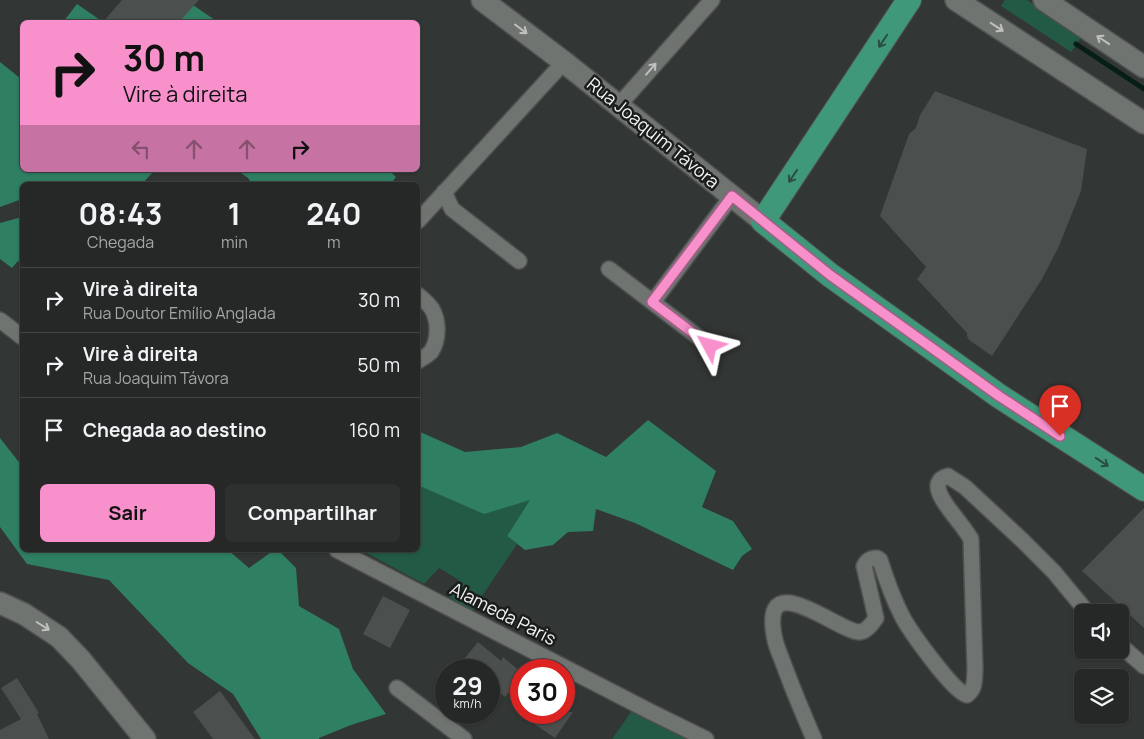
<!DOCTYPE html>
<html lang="pt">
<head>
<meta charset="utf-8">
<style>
  :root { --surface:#262827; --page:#2e302f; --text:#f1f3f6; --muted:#a4a6a7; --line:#424444; --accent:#f890cc }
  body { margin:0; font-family:Manrope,sans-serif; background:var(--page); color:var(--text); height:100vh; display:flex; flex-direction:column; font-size:19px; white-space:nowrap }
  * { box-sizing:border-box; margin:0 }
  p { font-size:16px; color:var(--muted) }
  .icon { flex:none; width:28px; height:28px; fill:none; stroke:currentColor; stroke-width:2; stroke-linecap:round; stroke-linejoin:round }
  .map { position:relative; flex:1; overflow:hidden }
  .sheet { position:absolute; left:20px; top:182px; width:400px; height:370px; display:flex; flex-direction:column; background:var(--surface); border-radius:8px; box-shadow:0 1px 4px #0004,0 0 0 1px var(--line) }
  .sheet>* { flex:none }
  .hud { position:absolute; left:20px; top:20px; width:400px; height:152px; border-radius:8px; box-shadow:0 1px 4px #0004,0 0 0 1px var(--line); background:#f890cc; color:#111; overflow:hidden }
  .controls { position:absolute; left:1074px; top:604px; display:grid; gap:10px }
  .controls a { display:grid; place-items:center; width:55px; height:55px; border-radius:8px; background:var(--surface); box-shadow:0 1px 4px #0004,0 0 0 1px var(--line); font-size:25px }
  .speed { position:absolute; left:435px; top:659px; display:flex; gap:10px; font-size:25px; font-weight:700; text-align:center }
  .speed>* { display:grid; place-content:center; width:65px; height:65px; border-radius:50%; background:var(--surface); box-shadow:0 1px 4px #0004,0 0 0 1px var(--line); line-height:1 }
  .speed small { font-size:12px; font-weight:400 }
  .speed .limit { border:8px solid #d22; background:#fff; color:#111 }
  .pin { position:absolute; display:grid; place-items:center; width:42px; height:42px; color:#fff; margin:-51px -21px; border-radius:50% 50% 50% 0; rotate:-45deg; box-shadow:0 0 5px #0007 }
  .pin .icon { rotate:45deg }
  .me { position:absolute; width:55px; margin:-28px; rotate:308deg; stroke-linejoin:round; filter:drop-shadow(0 0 4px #0008) }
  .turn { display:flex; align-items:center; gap:18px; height:105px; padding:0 20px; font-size:22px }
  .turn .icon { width:65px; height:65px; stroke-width:2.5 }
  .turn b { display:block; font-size:35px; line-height:42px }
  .lanes { display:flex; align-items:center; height:48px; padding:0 20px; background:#0003; justify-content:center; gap:25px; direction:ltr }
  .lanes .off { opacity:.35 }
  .eta { display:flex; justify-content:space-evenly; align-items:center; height:85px; text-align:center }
  .eta b { font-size:30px; font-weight:700; line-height:35px }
  .cta { display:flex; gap:10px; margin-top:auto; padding:10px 20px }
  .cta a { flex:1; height:58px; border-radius:8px; background:var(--accent); color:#111; font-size:20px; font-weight:700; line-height:58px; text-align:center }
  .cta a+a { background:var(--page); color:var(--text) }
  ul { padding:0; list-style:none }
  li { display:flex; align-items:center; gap:15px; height:65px; padding:0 20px; border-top:1px solid var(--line) }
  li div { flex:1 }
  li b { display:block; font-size:19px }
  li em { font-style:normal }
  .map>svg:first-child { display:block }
  .green { fill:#235a45 }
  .forest { fill:#2f7f62 }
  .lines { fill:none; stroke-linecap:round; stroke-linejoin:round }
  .stream { stroke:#061f16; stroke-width:5 }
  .building { fill:#4b4f4d }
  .street-casing { stroke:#4e5150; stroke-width:18 }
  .secondary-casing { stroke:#4e5150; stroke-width:24 }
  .primary-casing { stroke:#4e5150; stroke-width:26 }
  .street { stroke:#6f7471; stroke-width:15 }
  .secondary { stroke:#6f7471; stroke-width:21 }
  .primary { stroke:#40987b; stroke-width:24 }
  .oneway { stroke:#bec1bf }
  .oneway2 { stroke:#2a4e42 }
  .route-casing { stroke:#a15e85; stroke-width:12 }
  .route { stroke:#f890cc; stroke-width:9 }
  .labels { text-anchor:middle; stroke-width:5; stroke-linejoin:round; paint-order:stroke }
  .street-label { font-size:18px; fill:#f2f4f3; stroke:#1b1d1c }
</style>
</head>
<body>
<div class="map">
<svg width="1144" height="739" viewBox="0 0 1144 739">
  <rect width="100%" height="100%" fill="#323634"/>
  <path class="green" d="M1005,0h22l54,37 -10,15 -70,-46z
    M421,487l110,13 -24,36 10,8 -45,67 -23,-14 10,-17 -20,-12 -15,16 -63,-34h57v-62z
    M631,712l55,27h-74z"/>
  <path class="forest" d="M77,4l26,18h-40z
    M193,5l25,17h-66z
    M0,62l20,16 2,-2v94h133l-14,15h-32l-43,-2 -6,2h-38v14l-22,8z
    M237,170h152l7,7 -6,8h-137l-5,-7z
    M22,217v47l-4,-3 -6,7 -12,-9v-36z
    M648,420l68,51 -14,36 31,14 19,28 -10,7 -9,14 -98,-47 -39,-14 -3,22 -25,1 -15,13 -28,5 -18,-14 23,-36 -46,14 -62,-27 -4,1v-57l47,21 56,-5 36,-14 49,24z
    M0,438l22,28v84h206l21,18 25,-18h4l18,18 3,38 40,23 14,40 33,45 -35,11 -32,13v1h-58l-28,-45 -45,-31 -79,-83 -82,-16 -27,-37z"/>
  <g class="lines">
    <path class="stream" d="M1076,44l68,45"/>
  </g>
  <path class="building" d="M122,0h77l-20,22h-76z
    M935,91l152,58 -6,42 -22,55 -17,33 -50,77 -23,-16 -2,-4v-3l-50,-54 9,-12 -46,-51 29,-82 7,-6 4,-13z
    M1144,508v120l-62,-57z
    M383,596l27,14 -20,38 -27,-14z
    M478,642l23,19 2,-4 18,15v6l-16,19 -16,-13v-14h-34z
    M17,678l22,35 -2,1 12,25h-49v-9l21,-11 -20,-31z
    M220,691l35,48h-42l-20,-27z
    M541,712h32l-18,26 -22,-15z"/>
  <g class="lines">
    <defs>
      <path id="street" d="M619,105l93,-105
        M444,192l8,17 67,52
        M418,221l146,-159
        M609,269l101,77
        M418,295c5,4 10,8 14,14 7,12 7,31 -1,43 -4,4 -9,6 -13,9
        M653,302l79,-106
        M0,320l22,17
        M337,550l314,162 55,27
        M1120,645l24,21
        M397,688l67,51
        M814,739c-10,-23 -20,-47 -29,-71 -3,-9 -8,-19 -10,-28 -2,-9 -4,-23 0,-31 12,-22 66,22 84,23 7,0 13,-8 17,-14l-12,-52c3,-6 6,-8 13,-8l3,2c6,19 13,39 23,58 8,14 50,74 64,77 9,-7 7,-15 8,-25l-4,-131c-4,-6 -7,-11 -12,-17 -7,-10 -36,-40 -11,-46l17,11 58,54 31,31 33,40"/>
      <path id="secondary" d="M482,0l82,62 199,159
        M956,0l188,123
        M1044,0l100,67
        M0,603l24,11 35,23 22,23 64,79"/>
      <path id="primary" d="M909,0l-146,221 67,54 169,121 145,93"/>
    </defs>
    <use href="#street" class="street-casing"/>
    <use href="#secondary" class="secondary-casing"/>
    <use href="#primary" class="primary-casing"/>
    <use href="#street" class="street"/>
    <use href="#secondary" class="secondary"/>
    <use href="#primary" class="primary"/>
  </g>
  <defs><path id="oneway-shaft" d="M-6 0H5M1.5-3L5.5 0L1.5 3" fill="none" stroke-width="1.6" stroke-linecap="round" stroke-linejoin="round" transform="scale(1.25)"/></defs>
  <g class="oneway">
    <use href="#oneway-shaft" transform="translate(997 27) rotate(33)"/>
    <use href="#oneway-shaft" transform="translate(521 29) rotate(37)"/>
    <use href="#oneway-shaft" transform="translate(1103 40) rotate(-146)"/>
    <use href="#oneway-shaft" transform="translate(651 69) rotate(-49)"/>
    <use href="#oneway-shaft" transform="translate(43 626) rotate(32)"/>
  </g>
  <g class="oneway2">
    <use href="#oneway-shaft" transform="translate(883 41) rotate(124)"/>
    <use href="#oneway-shaft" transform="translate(793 176) rotate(124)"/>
    <use href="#oneway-shaft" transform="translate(1102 462) rotate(33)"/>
  </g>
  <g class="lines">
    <defs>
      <path id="route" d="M710,346l-58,-44 80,-106 98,79 169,121 61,40"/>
    </defs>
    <use href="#route" class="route-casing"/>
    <use href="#route" class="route"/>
  </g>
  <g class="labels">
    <g class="street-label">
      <text transform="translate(653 133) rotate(39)" y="6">Rua Joaquim Távora</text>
      <text transform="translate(503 614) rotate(27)" y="6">Alameda Paris</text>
    </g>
  </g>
</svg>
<div class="controls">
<a><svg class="icon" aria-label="sound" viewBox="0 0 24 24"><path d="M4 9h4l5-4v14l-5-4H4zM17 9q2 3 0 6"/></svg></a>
<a><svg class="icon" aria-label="layers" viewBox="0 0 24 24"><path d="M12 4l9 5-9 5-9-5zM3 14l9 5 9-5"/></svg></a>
</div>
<div class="speed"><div>29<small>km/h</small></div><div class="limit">30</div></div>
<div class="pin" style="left:1060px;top:436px;background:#d93025"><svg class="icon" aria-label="arrive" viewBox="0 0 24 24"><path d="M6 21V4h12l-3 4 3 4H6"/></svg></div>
<svg class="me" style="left:710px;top:346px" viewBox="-20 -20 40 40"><path d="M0-17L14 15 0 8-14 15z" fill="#f890cc" stroke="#fff" stroke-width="4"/></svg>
<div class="hud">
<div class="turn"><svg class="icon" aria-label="right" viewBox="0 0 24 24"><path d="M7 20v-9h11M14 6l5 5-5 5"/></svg><div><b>30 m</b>Vire à direita</div></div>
<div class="lanes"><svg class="icon off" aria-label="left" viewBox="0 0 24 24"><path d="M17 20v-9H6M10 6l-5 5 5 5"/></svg><svg class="icon off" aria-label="ahead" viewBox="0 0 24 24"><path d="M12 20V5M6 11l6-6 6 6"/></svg><svg class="icon off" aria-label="ahead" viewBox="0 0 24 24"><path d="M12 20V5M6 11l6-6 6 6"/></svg><svg class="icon" aria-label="right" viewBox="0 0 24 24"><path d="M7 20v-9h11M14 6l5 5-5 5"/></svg></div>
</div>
<section class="sheet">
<div class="eta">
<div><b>08:43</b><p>Chegada</p></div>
<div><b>1</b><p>min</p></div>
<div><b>240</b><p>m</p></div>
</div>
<ul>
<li><svg class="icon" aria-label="right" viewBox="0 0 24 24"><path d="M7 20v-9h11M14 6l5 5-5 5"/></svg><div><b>Vire à direita</b><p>Rua Doutor Emílio Anglada</p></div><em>30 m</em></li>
<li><svg class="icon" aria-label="right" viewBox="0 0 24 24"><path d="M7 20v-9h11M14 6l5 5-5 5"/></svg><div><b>Vire à direita</b><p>Rua Joaquim Távora</p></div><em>50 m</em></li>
<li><svg class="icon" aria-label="arrive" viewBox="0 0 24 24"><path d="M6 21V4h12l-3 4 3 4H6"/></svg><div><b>Chegada ao destino</b></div><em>160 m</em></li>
</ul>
<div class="cta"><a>Sair</a><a>Compartilhar</a></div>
</section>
</div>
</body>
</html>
